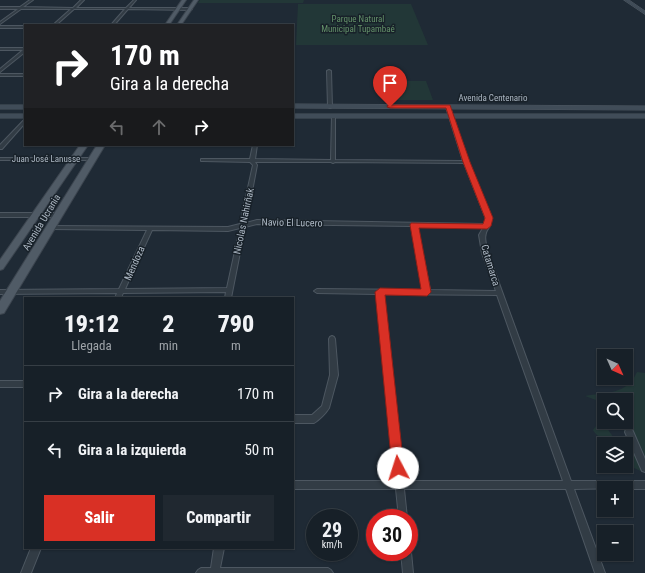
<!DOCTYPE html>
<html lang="es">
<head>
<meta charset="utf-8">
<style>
  :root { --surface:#172028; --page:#202830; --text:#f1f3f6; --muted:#9ea3a8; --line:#363e45; --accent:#d93025 }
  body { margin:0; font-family:"Roboto Condensed",sans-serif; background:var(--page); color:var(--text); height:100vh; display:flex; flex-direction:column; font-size:15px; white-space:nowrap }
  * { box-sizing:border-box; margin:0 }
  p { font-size:13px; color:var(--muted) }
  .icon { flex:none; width:22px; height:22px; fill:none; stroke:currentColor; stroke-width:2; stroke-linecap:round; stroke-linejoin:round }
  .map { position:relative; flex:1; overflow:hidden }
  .panel { position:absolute; left:24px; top:297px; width:270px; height:252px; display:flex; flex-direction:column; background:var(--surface); border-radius:0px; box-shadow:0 1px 3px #0004,0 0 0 1px var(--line) }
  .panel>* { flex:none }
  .guide { position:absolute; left:24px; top:24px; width:270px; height:122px; border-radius:0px; box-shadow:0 1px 3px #0004,0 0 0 1px var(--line); background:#202124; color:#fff; overflow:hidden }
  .needle { width:26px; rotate:135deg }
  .controls { position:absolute; left:597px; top:349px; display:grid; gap:8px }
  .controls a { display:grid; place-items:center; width:36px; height:36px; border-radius:0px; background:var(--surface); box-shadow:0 1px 3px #0004,0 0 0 1px var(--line); font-size:20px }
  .speed { position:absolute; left:306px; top:509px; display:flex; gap:8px; font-size:20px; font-weight:700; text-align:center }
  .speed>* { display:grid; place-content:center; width:52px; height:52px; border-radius:50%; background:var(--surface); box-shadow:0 1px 3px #0004,0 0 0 1px var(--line); line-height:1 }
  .speed small { font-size:10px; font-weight:400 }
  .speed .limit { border:6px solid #d22; background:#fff; color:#111 }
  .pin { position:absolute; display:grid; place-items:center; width:34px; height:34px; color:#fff; margin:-41px -17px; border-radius:50% 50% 50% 0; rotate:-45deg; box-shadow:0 0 4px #0007 }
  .pin .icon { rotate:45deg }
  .me { position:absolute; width:44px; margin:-22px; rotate:355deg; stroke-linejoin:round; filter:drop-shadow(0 0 3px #0008) }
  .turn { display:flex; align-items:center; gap:14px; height:84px; padding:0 20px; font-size:18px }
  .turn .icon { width:52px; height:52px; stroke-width:2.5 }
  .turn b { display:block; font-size:28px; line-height:34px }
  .lanes { display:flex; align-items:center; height:38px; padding:0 20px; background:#0003; justify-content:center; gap:20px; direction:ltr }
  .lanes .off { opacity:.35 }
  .eta { display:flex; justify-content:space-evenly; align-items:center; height:68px; text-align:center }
  .eta b { font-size:24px; font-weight:800; line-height:28px }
  .cta { display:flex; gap:8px; margin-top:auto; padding:8px 20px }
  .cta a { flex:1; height:46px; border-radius:0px; background:var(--accent); color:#fff; font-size:16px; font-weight:800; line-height:46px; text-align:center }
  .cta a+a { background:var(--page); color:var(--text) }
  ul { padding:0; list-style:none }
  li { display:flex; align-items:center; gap:12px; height:56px; padding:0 20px; border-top:1px solid var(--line) }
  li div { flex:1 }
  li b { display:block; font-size:15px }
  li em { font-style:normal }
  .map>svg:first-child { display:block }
  .green { fill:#223737 }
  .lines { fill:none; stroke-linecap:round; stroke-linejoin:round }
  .street-casing { stroke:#4d5761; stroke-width:2 }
  .secondary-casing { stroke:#4d5761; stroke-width:1 }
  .primary-casing { stroke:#3c454f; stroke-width:2 }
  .street { fill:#323c45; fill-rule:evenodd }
  .secondary { fill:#404c58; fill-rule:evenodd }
  .primary { fill:#505b66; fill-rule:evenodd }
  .route { fill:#d93025; stroke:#8d1f18 }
  .labels { text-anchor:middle; stroke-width:3; stroke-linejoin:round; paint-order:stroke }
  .far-park-label { font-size:9px; fill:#64926a; stroke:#182129 }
  .far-street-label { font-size:9px; fill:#acb7c3; stroke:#182129 }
  .street-label { font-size:10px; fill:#acb7c3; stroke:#182129 }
</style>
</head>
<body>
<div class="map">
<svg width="645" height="573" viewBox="0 0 645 573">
  <rect width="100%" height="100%" fill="#1f2a35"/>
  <path class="green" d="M200,0h104l-1,3h-105z
    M298,4h113l17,41h-132z
    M391,81h35l7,19h-37z
    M637,372l8,1v100l-11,-5c-3,-9 -8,-15 -8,-24h-19c-4,-6 -9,-6 -14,-14l3,-4 10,1 8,11 6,-2 9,7 -7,-17 9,-5 -5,-3v-18h-22v3l-19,-7c21,-4 42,-1 52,-24z"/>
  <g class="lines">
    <defs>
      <path id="street" d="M30,0h3l-10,7 50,1 8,-8h3l-8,8h50l8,-8h2l-7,8h62l1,1 -1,1 -63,-1 -14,16h-3l14,-16h-51l-18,16h-3l18,-16h-50l-21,15v-2l18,-13h-18v-2h20z
        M0,26h25v2h-25z
        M0,48h25v4l-25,20v-3l23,-19h-23z
        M329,70l2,1 1,36 -2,1 -2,-1 -1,-36z
        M0,74h25v2h-25z
        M447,106l3,1 18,55 24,57 -3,6 1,1c-8,9 -4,17 -2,27l83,228h74v8h-19v-1l-52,1 31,84h-10l-29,-84h-162l3,29h-8l-3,-29h-103v-8h102l-18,-187 -60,-1 -3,-2 3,-2 107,1 -12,-64 -155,-2 -12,3 -14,71h-6l1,-6 -103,1 -2,5h-6l2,-5 -117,1v-4l119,-1 28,-59 -96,-1 -3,-2 1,-1 179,1 12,-3 13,-59 -3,-3 -47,-1h-2v-2h49l3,-14h4l-2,14 76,1 1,-45 3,1v44l128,1 -17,-54zM255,162h76l2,1 2,-1 129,1 22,56 -2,5 -227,-4 -11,3 11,-58zM417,226l66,2 -4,7 3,18 14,38 -66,-1zM240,228l-13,60 -102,1 27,-59 76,1zM383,294l114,1 66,186h-160z
        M24,120h1v3l-23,26h-2v-4z
        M0,158h92l2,1 -2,1h-92z
        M0,213h57l3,2 -3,2h-57z
        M332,336l2,1 1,2 3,36 -9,33c-3,5 -10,12 -15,15h-21v-8h19l10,-9 8,-31 -1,-36 1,-2z
        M0,381h25v6h-25z
        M629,428l3,1 13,30v13l-3,-1 -17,-39 1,-3z
        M31,548h10l-10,25h-10z
        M214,548h10l-4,20h108l3,2 2,3h-137l2,-3 3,-2h10z
        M409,549l2,3 2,21h-10l-2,-21h8z"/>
      <path id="secondary" d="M624,0h5l16,11v3z
        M293,104l352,2v4l-352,-2z
        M0,105h25v4h-25z
        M0,114h25v4h-25z
        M293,114h352v4h-352z"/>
      <path id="primary" d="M182,0h4l-17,25h-4z
        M194,0h4l-17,25h-4z
        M80,145h8l-85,124 -3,1v-10z
        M97,145h8l-101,168 -4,1v-13z"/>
    </defs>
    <use href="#street" class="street-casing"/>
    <use href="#secondary" class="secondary-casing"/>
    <use href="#primary" class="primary-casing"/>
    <use href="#street" class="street"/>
    <use href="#secondary" class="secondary"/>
    <use href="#primary" class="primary"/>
  </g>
  <path class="route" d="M388,105h62l20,57 23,56 -2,8 -4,3 -68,-1 12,64 -4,4 -42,-1 19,173 -2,5 -4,1 -5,-1 -1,-5 -17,-176 5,-4 41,1 -11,-64 1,-2 72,1 2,-6 -22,-56 -17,-54h-56l-3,-1z"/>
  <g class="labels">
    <g class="far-park-label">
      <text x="358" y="22">Parque Natural<tspan x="358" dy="10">Municipal Tupambaé</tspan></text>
    </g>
    <g class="far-street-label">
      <text x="493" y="101">Avenida Centenario</text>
      <text x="46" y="162">Juan José Lanusse</text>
    </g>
    <g class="street-label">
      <text transform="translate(243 221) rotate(-78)" y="4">Nicolas Nahirñak</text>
      <text transform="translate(41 222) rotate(-59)" y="4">Avenida Ucrania</text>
      <text transform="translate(292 222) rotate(1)" y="4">Navio El Lucero</text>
      <text transform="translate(134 263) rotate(-66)" y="4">Mendoza</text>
      <text transform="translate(491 265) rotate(73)" y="4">Catamarca</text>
    </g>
  </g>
</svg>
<div class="controls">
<a><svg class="needle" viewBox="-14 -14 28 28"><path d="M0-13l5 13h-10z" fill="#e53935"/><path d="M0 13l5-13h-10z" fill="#9ea3a8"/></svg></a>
<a><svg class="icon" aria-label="search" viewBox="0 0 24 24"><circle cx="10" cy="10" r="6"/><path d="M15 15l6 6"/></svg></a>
<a><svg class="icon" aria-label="layers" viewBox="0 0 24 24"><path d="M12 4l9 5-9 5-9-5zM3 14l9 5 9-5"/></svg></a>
<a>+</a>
<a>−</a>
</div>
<div class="speed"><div>29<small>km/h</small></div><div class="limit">30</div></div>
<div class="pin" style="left:390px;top:107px;background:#d93025"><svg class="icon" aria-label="arrive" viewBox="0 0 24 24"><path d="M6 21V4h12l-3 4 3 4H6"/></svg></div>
<svg class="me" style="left:398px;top:468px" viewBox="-20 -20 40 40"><circle r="19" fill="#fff"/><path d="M0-13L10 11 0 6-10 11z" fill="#d93025"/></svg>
<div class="guide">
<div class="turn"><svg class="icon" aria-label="right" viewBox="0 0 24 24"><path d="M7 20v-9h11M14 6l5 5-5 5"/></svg><div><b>170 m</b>Gira a la derecha</div></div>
<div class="lanes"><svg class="icon off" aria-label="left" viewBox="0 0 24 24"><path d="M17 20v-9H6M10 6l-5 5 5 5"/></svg><svg class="icon off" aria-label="ahead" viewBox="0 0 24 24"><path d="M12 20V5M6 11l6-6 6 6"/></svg><svg class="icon" aria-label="right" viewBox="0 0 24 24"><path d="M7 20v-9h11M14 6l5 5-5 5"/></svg></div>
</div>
<section class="panel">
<div class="eta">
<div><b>19:12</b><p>Llegada</p></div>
<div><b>2</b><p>min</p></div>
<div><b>790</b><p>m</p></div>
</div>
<ul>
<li><svg class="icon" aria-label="right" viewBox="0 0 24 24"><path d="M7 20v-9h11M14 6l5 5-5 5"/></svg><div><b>Gira a la derecha</b></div><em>170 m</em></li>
<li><svg class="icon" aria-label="left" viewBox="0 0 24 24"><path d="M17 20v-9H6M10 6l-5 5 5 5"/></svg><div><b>Gira a la izquierda</b></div><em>50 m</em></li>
</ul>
<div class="cta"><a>Salir</a><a>Compartir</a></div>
</section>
</div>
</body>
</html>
